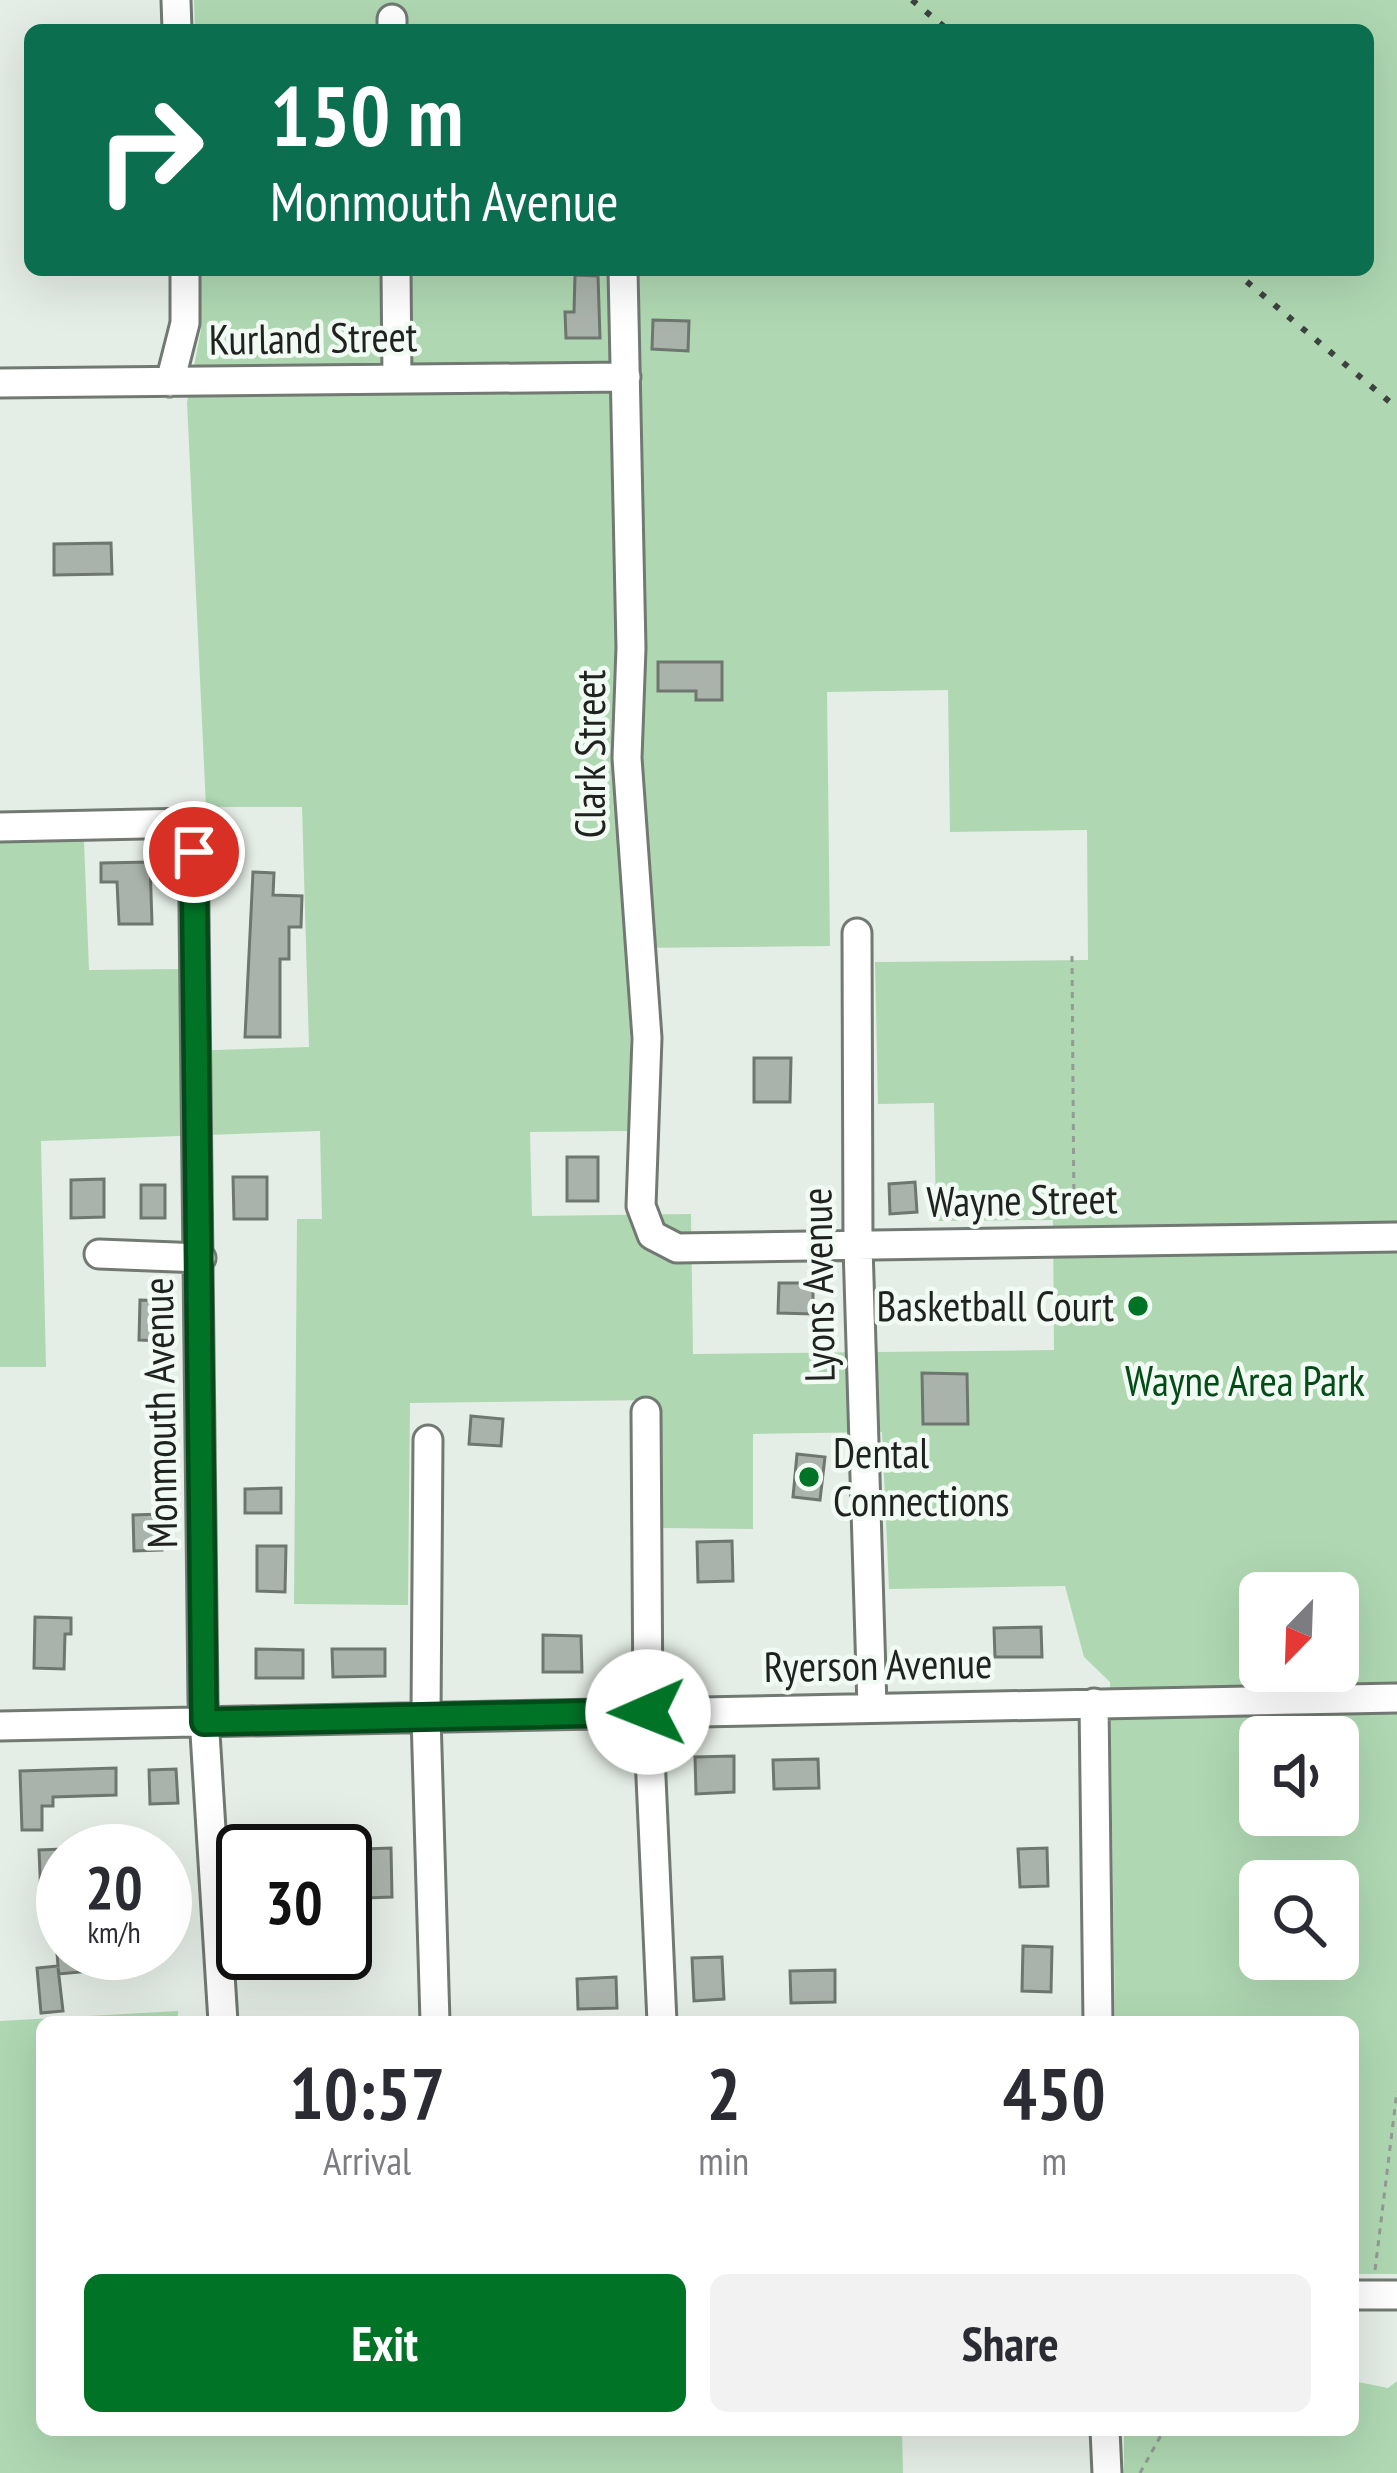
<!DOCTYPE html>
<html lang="en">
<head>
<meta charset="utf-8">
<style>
  :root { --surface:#fff; --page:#f2f2f3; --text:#2b2b33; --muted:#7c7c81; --accent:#007327 }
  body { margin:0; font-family:"PT Sans Narrow",sans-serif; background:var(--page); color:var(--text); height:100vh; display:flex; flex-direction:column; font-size:45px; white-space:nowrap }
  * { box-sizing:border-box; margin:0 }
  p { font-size:39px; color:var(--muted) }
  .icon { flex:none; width:66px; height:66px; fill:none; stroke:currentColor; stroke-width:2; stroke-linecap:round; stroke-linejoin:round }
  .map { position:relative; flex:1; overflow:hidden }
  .side { position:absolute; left:36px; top:2016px; width:1323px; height:420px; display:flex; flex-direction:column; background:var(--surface); border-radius:18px; box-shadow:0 12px 48px #0002 }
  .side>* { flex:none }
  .top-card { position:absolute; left:24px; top:24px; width:1350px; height:252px; border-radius:18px; box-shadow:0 12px 48px #0002; background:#0b6e4f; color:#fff; overflow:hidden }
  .needle { width:78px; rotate:203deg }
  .controls { position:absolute; left:1239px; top:1572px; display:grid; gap:24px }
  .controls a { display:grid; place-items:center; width:120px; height:120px; border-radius:18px; background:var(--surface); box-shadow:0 12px 48px #0002; font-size:60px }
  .speed { position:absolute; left:36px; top:1824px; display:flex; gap:24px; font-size:60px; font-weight:700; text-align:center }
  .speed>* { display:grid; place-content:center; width:156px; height:156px; border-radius:50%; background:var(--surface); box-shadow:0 12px 48px #0002; line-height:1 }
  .speed small { font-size:30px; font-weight:400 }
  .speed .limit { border:6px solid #111; border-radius:18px; background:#fff; color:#111 }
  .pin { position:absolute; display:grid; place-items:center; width:102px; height:102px; color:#fff; margin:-51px; border:6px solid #fff; border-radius:50%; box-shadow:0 3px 12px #0007 }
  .me { position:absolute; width:132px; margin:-66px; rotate:269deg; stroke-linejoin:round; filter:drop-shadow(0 0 9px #0008) }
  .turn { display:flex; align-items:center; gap:42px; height:252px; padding:0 48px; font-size:54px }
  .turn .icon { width:156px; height:156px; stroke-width:2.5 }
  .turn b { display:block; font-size:84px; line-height:102px }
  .eta { display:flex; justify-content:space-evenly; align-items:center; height:204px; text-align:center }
  .eta b { font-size:72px; font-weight:800; line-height:84px }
  .cta { display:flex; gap:24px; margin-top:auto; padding:24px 48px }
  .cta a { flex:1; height:138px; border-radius:18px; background:var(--accent); color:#fff; font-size:48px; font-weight:800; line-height:138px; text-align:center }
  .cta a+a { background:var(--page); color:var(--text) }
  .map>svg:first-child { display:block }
  .green { fill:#afd8b2; fill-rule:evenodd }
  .building { fill:#aab3ab; stroke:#6f766f; stroke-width:3 }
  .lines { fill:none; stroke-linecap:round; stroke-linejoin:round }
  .minor-casing { stroke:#717972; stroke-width:33 }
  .path { stroke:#949a94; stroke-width:3; stroke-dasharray:6 6; stroke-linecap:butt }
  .minor { stroke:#fff; stroke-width:27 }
  .rail { stroke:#3e423e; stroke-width:6; stroke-dasharray:6 12; stroke-linecap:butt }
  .route-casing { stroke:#004b19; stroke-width:30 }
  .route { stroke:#007327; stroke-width:21 }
  .poi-dot { fill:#007327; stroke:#f2fbf3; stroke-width:4.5 }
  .labels { text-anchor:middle; stroke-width:9; stroke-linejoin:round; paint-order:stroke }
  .street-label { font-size:42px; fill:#1f221f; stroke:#f2fbf3 }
  .poi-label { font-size:42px; fill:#1f221f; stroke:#f2fbf3; text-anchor:end }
  .park-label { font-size:42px; fill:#034c18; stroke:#f2fbf3 }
</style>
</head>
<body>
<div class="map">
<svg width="1397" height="2473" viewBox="0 0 1397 2473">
  <rect width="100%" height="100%" fill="#e5eee6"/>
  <path class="green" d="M194,0h1203v2274h-44v-252h-238l-5,-340 -26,-25 -19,-71 -176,3 -7,-157 -129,2v95l-92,-1 -4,-128 -247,3 -2,202 -114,-1 3,-385h25l-2,-88 -279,10 5,226h-46v-525l84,-1 5,129 93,-1 1,82 126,-4 -7,-240h-96l-19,-405 14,-72 -1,-60h1168v-240h-1173zM948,690l2,142 137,-2 1,130 -213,2 3,142 56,-1 2,118 117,-1 1,130 -361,4 -2,-140 -159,2 -2,-84 101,-1 -2,-183 201,-2 -3,-254zM1260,1593h78v78h-78zM1260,1737h78v78h-78zM1260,1881h78v78h-78z
    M178,2011v11h-136v408h860l1,43h-903v-452z
    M1353,2381l35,7 9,-7v92h-273v-43h229z"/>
  <path class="building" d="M575,275l23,1 2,62h-34l-1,-26h9z
    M653,320l36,1 -1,30 -36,-2z
    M111,543l1,31 -58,1v-31z
    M658,662h64v38h-26v-9h-38z
    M150,862l2,62h-33l-2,-42h-16v-19z
    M253,872l21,1 -1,22 29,1 -1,31h-12v32h-9v78h-35z
    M754,1058h37l-1,44h-36z
    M567,1157h31v44h-31z
    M233,1177h34v42h-33z
    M104,1179v38l-33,1v-38z
    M915,1182l2,30 -27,2 -1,-30z
    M141,1185h24v33h-24z
    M779,1283h34v31l-35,-1z
    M140,1300l31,1 -1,40 -31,-1z
    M922,1373l45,1 1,50h-45z
    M471,1416l32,3 -2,27 -32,-2z
    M797,1454l28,3 -5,43 -27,-3z
    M281,1488v25h-36v-24z
    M161,1514l1,36 -28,1 -1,-36z
    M732,1541l1,40 -35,1 -1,-40z
    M257,1546h29l-1,46 -28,-1z
    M35,1617l36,1v16h-6l-1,35 -30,-1z
    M1041,1627l1,30h-47l-1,-29z
    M543,1635l38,1 1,36h-39z
    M256,1649l47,1v28h-47z
    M332,1649h53v27l-52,1z
    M734,1756v36l-38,2 -1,-37z
    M818,1759l1,29 -45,1 -1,-29z
    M116,1768v27l-63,2v9h-11v24h-20l-2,-59z
    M176,1769l2,34 -28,1 -1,-34z
    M391,1848l1,49 -26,1 -2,-49z
    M1047,1848l1,38 -28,1 -2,-38z
    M63,1849v49h-22l-2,-48z
    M1023,1946l29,1 -1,45 -29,-1z
    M57,1953h44l2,17 -44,4 -1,-6 5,43 -22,2 -4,-45 21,-2z
    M722,1957l2,42 -30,2 -2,-43z
    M835,1970v32l-44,1 -1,-32z
    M616,1977l1,31 -39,1 -1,-30z"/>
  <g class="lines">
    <defs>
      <path id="minor" d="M176,0l1,30
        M392,19v11
        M396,270l1,109
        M623,270l8,378 -4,110 20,280 -6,168 11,29 25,13 720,-11
        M170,382l15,-59v-53
        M0,383l626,-6
        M0,827l193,-4 10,878 20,321
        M857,933l1,313 14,461
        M99,1254l102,4
        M646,1412l2,299 14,311
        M428,1440l-2,276 9,306
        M1094,1703l4,319
        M0,1726l1397,-28
        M1353,2295h44
        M1105,2430l2,43"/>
    </defs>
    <use href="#minor" class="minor-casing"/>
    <path class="path" d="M1072,956l2,259
      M1375,2270l22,-179
      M1140,2473l24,-43"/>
    <use href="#minor" class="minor"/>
    <path class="rail" d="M912,0l36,30
      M1233,270l164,138"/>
  </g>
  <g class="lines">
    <defs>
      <path id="route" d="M194,852l10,870 444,-10"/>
    </defs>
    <use href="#route" class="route-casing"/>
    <use href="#route" class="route"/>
  </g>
  <g class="poi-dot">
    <circle cx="1138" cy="1306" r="12"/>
    <circle cx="809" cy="1477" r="12"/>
  </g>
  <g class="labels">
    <g class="street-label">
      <text transform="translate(313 338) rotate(-1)" y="15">Kurland Street</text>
      <text transform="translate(590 754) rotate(-90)" y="15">Clark Street</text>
      <text transform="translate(1022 1200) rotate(-1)" y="15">Wayne Street</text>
      <text transform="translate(818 1285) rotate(-91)" y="15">Lyons Avenue</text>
      <text transform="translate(160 1413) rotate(-91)" y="15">Monmouth Avenue</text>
      <text transform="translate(878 1665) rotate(-1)" y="15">Ryerson Avenue</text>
    </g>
    <g class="poi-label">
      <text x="1114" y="1321">Basketball Court</text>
      <text x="833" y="1468" text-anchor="start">Dental<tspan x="833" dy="48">Connections</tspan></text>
    </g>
    <g class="park-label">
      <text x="1245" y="1396">Wayne Area Park</text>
    </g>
  </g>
</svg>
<div class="controls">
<a><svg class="needle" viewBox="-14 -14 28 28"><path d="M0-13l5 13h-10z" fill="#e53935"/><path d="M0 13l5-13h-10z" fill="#7c7c81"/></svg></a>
<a><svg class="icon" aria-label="sound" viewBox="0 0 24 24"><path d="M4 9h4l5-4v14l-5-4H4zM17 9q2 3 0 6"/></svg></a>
<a><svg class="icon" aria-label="search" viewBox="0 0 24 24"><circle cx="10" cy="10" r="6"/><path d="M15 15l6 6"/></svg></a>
</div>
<div class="speed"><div>20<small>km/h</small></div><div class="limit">30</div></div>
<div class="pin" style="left:194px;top:852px;background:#d93025"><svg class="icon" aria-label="arrive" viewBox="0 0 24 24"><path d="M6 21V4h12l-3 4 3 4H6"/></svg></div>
<svg class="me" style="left:648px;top:1712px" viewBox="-20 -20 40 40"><circle r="19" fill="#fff"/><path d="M0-13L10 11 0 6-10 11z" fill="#007327"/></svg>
<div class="top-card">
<div class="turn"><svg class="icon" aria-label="right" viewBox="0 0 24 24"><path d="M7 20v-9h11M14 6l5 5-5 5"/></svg><div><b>150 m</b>Monmouth Avenue</div></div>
</div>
<section class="side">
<div class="eta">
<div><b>10:57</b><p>Arrival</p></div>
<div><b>2</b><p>min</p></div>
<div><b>450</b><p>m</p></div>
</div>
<div class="cta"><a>Exit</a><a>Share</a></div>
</section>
</div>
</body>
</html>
